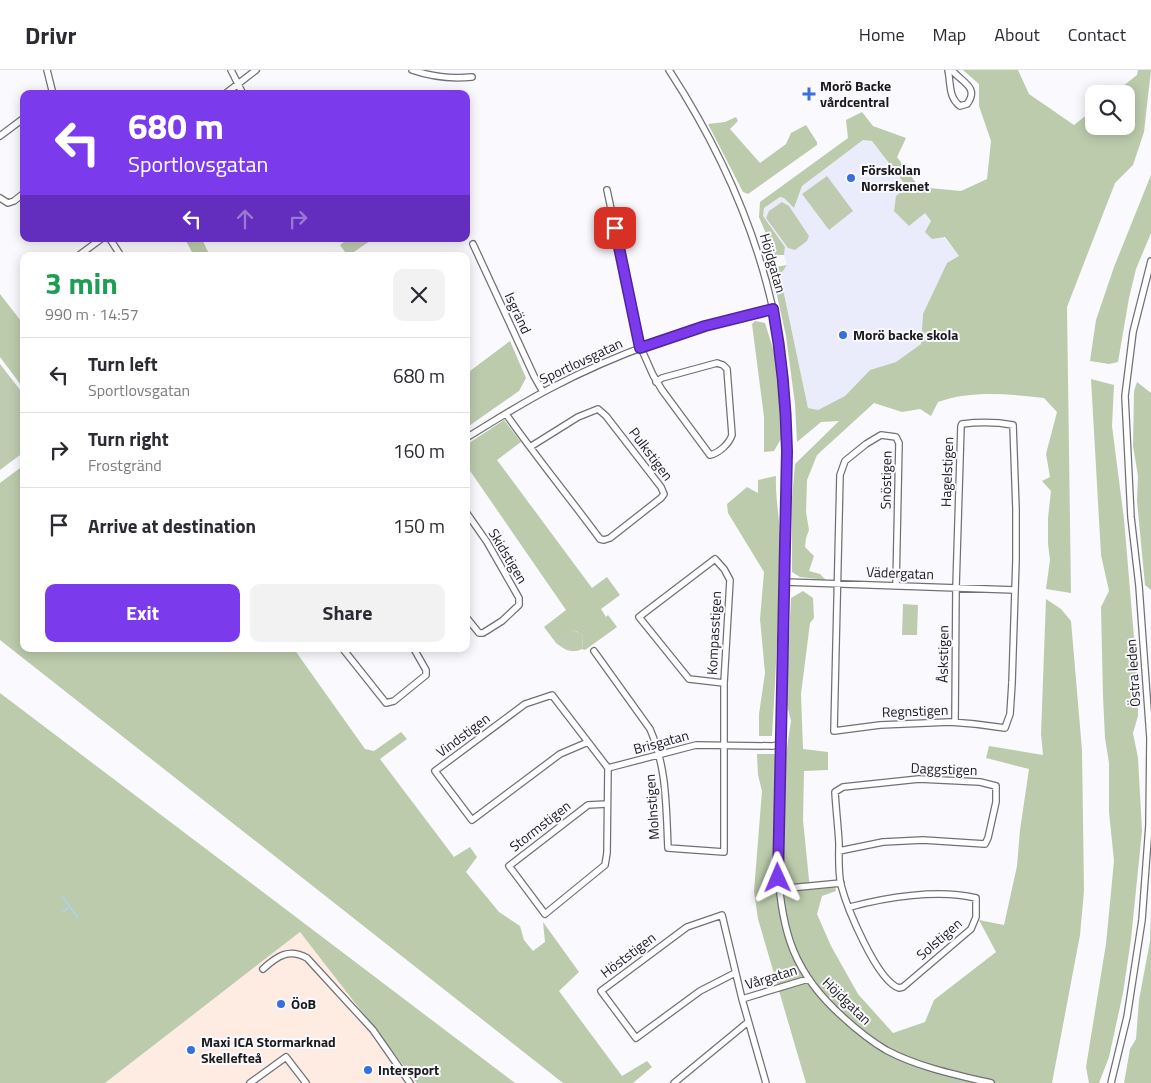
<!DOCTYPE html>
<html lang="en">
<head>
<meta charset="utf-8">
<style>
  :root { --surface:#fff; --page:#f2f2f3; --text:#2b2b33; --muted:#7c7c81; --line:#e1e1e2; --accent:#7c3aed }
  body { margin:0; font-family:"Titillium Web",sans-serif; background:var(--page); color:var(--text); height:100vh; display:flex; flex-direction:column; font-size:19px; white-space:nowrap }
  * { box-sizing:border-box; margin:0 }
  p { font-size:16px; color:var(--muted) }
  .icon { flex:none; width:28px; height:28px; fill:none; stroke:currentColor; stroke-width:2; stroke-linecap:round; stroke-linejoin:round }
  .map { position:relative; flex:1; overflow:hidden }
  .details { position:absolute; left:20px; top:182px; width:450px; height:400px; display:flex; flex-direction:column; background:var(--surface); border-radius:10px; box-shadow:0 2px 12px #0003 }
  .details>* { flex:none }
  .banner { position:absolute; left:20px; top:20px; width:450px; height:152px; border-radius:10px; box-shadow:0 2px 12px #0003; background:#7c3aed; color:#fff; overflow:hidden }
  .buttons { position:absolute; left:1085px; top:15px; display:grid; gap:10px }
  .buttons a { display:grid; place-items:center; width:50px; height:50px; border-radius:10px; background:var(--surface); box-shadow:0 2px 12px #0003; font-size:25px }
  .pin { position:absolute; display:grid; place-items:center; width:42px; height:42px; color:#fff; margin:-21px; border-radius:10px; box-shadow:0 2px 8px #0006 }
  .me { position:absolute; width:55px; margin:-28px; rotate:359deg; stroke-linejoin:round; filter:drop-shadow(0 0 4px #0008) }
  .turn { display:flex; align-items:center; gap:18px; height:105px; padding:0 25px; font-size:22px }
  .turn .icon { width:65px; height:65px; stroke-width:2.5 }
  .turn b { display:block; font-size:35px; line-height:42px }
  .lanes { display:flex; align-items:center; height:48px; padding:0 25px; background:#0003; justify-content:center; gap:25px; direction:ltr }
  .lanes .off { opacity:.35 }
  .round { display:grid; place-items:center; flex:none; width:52px; height:52px; border-radius:10px; background:var(--page) }
  .head { display:flex; align-items:center; justify-content:space-between; height:85px; padding:0 25px }
  h1 { font-size:30px; font-weight:700; line-height:38px; color:#1e9e55 }
  .action { display:flex; gap:10px; margin-top:auto; padding:10px 25px }
  .action a { flex:1; height:58px; border-radius:10px; background:var(--accent); color:#fff; font-size:20px; font-weight:700; line-height:58px; text-align:center }
  .action a+a { background:var(--page); color:var(--text) }
  ul { padding:0; list-style:none }
  li { display:flex; align-items:center; gap:15px; height:75px; padding:0 25px; border-top:1px solid var(--line) }
  li div { flex:1 }
  li b { display:block; font-size:19px }
  li em { font-style:normal }
  header { display:flex; align-items:center; gap:30px; box-sizing:border-box; height:70px; padding:0 25px; background:var(--surface); border-bottom:1px solid var(--line) }
  header strong { font-size:24px }
  nav { display:flex; gap:28px; margin-inline-start:auto; font-size:18px }
  .map>svg:first-child { display:block }
  .commercial { fill:#feebe2 }
  .built { fill:#ebecfb }
  .green { fill:#becbb0 }
  .forest { fill:#bccbac }
  .lines { fill:none; stroke-linecap:round; stroke-linejoin:round }
  .stream { stroke:#afd2e5; stroke-width:2 }
  .minor-casing { stroke:#707077; stroke-width:8 }
  .minor { stroke:#fff; stroke-width:5.5 }
  .route-casing { stroke:#51269a; stroke-width:12 }
  .route { stroke:#7c3aed; stroke-width:9 }
  .poi-dot { fill:#376fde; stroke:#f9f9fe; stroke-width:2 }
  .labels { text-anchor:middle; stroke-width:4; stroke-linejoin:round; paint-order:stroke }
  .poi-label { font-size:14px; font-weight:bold; fill:#1b1b1e; stroke:#f9f9fe; text-anchor:start }
  .street-label { font-size:14px; fill:#1b1b1e; stroke:#f9f9fe }
</style>
</head>
<body>
<header>
<strong>Drivr</strong>
<nav><a>Home</a><a>Map</a><a>About</a><a>Contact</a></nav>
</header>
<div class="map">
<svg width="1151" height="1013" viewBox="0 0 1151 1013">
  <rect width="100%" height="100%" fill="#f9f9fe"/>
  <path class="commercial" d="M300,862l117,151h-312z"/>
  <path class="built" d="M863,70l9,1 59,80 28,35 -36,58 -2,30 -25,18 -26,8 -25,26 -27,14 -10,-2 -28,-133 7,-10 -3,-10 1,-8 -23,-31 2,-8 16,-11 4,1 10,10 8,-22z"/>
  <path class="green" d="M827,106l26,35 -24,19 -27,-36z
    M782,132l7,4 20,30 -2,5 -12,9 -7,-2 -22,-30 3,-7z
    M348,169h25l-25,17 -8,-11z
    M0,294l24,31v57l-24,18z
    M903,534l15,1 -1,30h-15z
    M572,560l8,3 3,3 -1,13c-10,5 -17,1 -26,-6 4,-7 8,-12 16,-13z"/>
  <path class="forest" d="M963,0h55l11,24 45,31 20,-16v17h32v-32h-13l24,-19 1,-5h13l-7,62 -11,33 -18,18 -48,124 4,286 -25,-4 4,-29 -2,-16v-26l3,-27 -9,-10 8,-4 -4,-23 11,-42 -13,-14c-35,-4 -73,-8 -106,4l-7,14 -11,-7 -18,3 -28,-9 -57,52 -10,25 -1,32 3,18 -3,8 -1,9 9,9 -5,15 11,3 6,6 -26,-3 -8,-5v-73l3,-35 44,-43 -18,1 -24,20 -2,-38 -9,-68 -15,-68 16,-3 -7,10 28,133 10,2 27,-14 25,-26 26,-8 25,-18 2,-30 24,-51 12,-7 -14,-19 -13,2 -7,-7 6,-11 -6,-8 -16,13 -15,-15 2,-15 11,-9 -35,-46 -9,-1 -61,46 -8,22 -10,-10 -4,-1 -16,11 -1,8 22,31 -1,8h-9l-16,-38 1,-15 88,-64 -2,-18 16,-8 11,14 33,12 -9,19 22,30 42,4 26,-12 4,-38 -12,-35v-22z
    M736,47l2,4 -8,8 30,34 26,-19 5,-11 15,-8 11,17v3l-69,49 -5,-2 -35,-68 17,-2z
    M1151,105v58l-15,36 -7,29 -11,64 -9,2 -19,-3 6,-41 18,-53z
    M185,169h17l8,17h-16z
    M0,224l24,31v64l-24,-32z
    M755,251l10,2 10,32 6,52 1,30 -8,14 -10,1v-35l-12,-93z
    M510,271l16,37 -7,13 -53,37v-54z
    M1091,309l23,6 -2,41 12,93 13,154 1,43 -5,17 5,25 4,73 -11,108 -8,54 -14,64 -10,26h-10l-3,-16 20,-123 8,-83 -5,-49v-49l-4,-25 -2,-42 -2,-89 8,-16 -8,-36z
    M1137,312l14,11v197l-6,-5 -8,-84 1,-25 -5,-30 1,-55z
    M504,350l17,22 -24,18 95,128 15,-11 13,18 -19,14 5,8 2,-2 9,12 -32,23 -3,-1 1,-13c-11,-11 -20,-4 -27,7l-12,-16 22,-17 -100,-145v-20z
    M24,395v184h270l71,100 9,2 27,-19 6,7 -27,20 74,98 16,-10 7,10 -11,15 33,40 21,14 4,14 9,11 12,-9 -2,-20 36,50 -20,19 63,85 25,-15 5,6 -19,16h-70l-563,-443v-157z
    M776,406c-1,22 4,43 4,65 -1,65 -4,130 -8,195h-13v-22l6,-41 -5,-54 4,-47 -36,-59 -1,-9 20,-17 11,6v-13z
    M803,521l10,7 1,20 -4,5 -9,71 2,55 25,3v18l-24,1 -1,49 7,70 25,-3 1,4 -14,5 -5,18 14,32 27,48 35,39 32,-11 9,-22 62,-48 -17,-32 25,5 13,-59 3,-36 9,-61 -43,-11 3,-12 54,9 -2,-21 5,-135 15,10 10,12 11,129 2,141 -4,44 -28,148h-246l-48,-164 -4,-28 8,-100 -4,-16 -1,-21h29l5,-33 -5,-20 5,-103z
    M0,623l515,390h-98l-117,-151 -195,151h-105z
    M1151,840v173h-27l6,-34 6,-10 3,-39 11,-59z"/>
  <g class="lines">
    <path class="stream" d="M63,827l15,21
      M63,842l5,-4"/>
    <defs>
      <path id="minor" d="M47,0l6,24
        M231,0l12,24
        M412,0c20,7 39,9 60,7
        M669,0c56,86 97,180 112,283 5,32 6,65 6,98l-9,416c3,65 16,107 66,151 13,12 27,23 42,32 32,17 70,25 105,33
        M948,0c3,13 0,27 12,36l7,-2c13,-17 -6,-22 -15,-34
        M225,24l31,-24
        M0,66l24,-18
        M607,120l34,158 12,27 9,15 48,65c9,-2 19,-11 22,-20l-5,-66 -4,-4 -6,-2 -55,15 -6,4
        M0,128l8,5 6,-2 10,-8
        M110,169l11,17
        M473,174l61,132 9,16
        M78,186l23,-17
        M506,344c30,43 63,83 94,125l4,1 6,-2 51,-40 3,-4 -3,-7 -55,-71 -8,-7 -20,8 -48,30
        M466,368c28,-17 56,-35 85,-50 70,-37 145,-62 222,-79
        M466,442l21,30 32,56v7l-17,16 -19,12h-4l-13,-16
        M785,512l230,8
        M896,516l3,-143 -3,-6 -15,-2 -15,9 -21,17 -5,14 -6,256 46,-6 70,-3c19,1 37,3 55,6l5,-14 2,-31 4,-123v-51l-3,-84c-17,-3 -34,-3 -51,-1l-1,2 -5,161 -1,135
        M343,579l43,54 8,-2 32,-26v-5l-12,-21
        M594,581l56,78c17,39 16,77 18,119l56,4v-169l6,-103 -6,-11 -9,-10 -76,58 50,62 35,4
        M588,672l-28,12 -88,66 -37,-49 90,-67 27,-9 56,73
        M608,698l88,-23 77,1 7,-2
        M607,734l-19,1 -79,61 36,48 60,-49 2,-12 1,-85
        M839,781l44,-9 40,-2 62,4 3,-6 8,-36v-16l-16,-4 -61,-3 -76,8 -8,5c1,17 3,34 4,51 0,13 -1,29 2,42 6,23 36,96 58,103l4,-1 68,-58 5,-12v-19c-38,-9 -89,-1 -126,9
        M779,819l62,-6
        M263,899c14,-13 26,-21 44,-11l66,72 37,53
        M735,903l-35,18 -64,47 -35,-47 86,-64 35,-12 20,84 24,84
        M742,929l66,-20
        M250,1013l36,-26 20,26
        M674,1013l74,-61
        M1111,1013l16,-66 15,-97 7,-95 1,-87 -11,-152 -8,-69 -6,-121 8,-64 18,-71"/>
    </defs>
    <use href="#minor" class="minor-casing"/>
    <use href="#minor" class="minor"/>
  </g>
  <g class="lines">
    <defs>
      <path id="route" d="M615,158l25,120 65,-22 68,-17c9,49 13,92 14,142l-9,427"/>
    </defs>
    <use href="#route" class="route-casing"/>
    <use href="#route" class="route"/>
  </g>
  <g class="poi-dot">
    <path d="M806.5 16.5h5v5h5v5h-5v5h-5v-5h-5v-5h5z"/>
    <circle cx="851" cy="108" r="5"/>
    <circle cx="843" cy="265" r="5"/>
    <circle cx="281" cy="934" r="5"/>
    <circle cx="191" cy="980" r="5"/>
    <circle cx="368" cy="1000" r="5"/>
  </g>
  <g class="labels">
    <g class="poi-label">
      <text x="820" y="21">Morö Backe<tspan x="820" dy="16">vårdcentral</tspan></text>
      <text x="861" y="105">Förskolan<tspan x="861" dy="16">Norrskenet</tspan></text>
      <text x="853" y="270">Morö backe skola</text>
      <text x="291" y="939">ÖoB</text>
      <text x="201" y="977">Maxi ICA Stormarknad<tspan x="201" dy="16">Skellefteå</tspan></text>
      <text x="378" y="1005">Intersport</text>
    </g>
    <g class="street-label">
      <text transform="translate(773 193) rotate(74)" y="5">Höjdgatan</text>
      <text transform="translate(518 243) rotate(65)" y="5">Isgränd</text>
      <text transform="translate(581 291) rotate(-25)" y="5">Sportlovsgatan</text>
      <text transform="translate(651 384) rotate(53)" y="5">Pulkstigen</text>
      <text transform="translate(947 402) rotate(-88)" y="5">Hagelstigen</text>
      <text transform="translate(886 410) rotate(-89)" y="5">Snöstigen</text>
      <text transform="translate(508 486) rotate(59)" y="5">Skidstigen</text>
      <text transform="translate(900 503) rotate(2)" y="5">Vädergatan</text>
      <text transform="translate(714 563) rotate(-87)" y="5">Kompasstigen</text>
      <text transform="translate(943 584) rotate(-89)" y="5">Åskstigen</text>
      <text transform="translate(1133 603) rotate(-94)" y="5">Östra leden</text>
      <text transform="translate(915 641) rotate(-2)" y="5">Regnstigen</text>
      <text transform="translate(463 665) rotate(-37)" y="5">Vindstigen</text>
      <text transform="translate(661 672) rotate(-15)" y="5">Brisgatan</text>
      <text transform="translate(944 699) rotate(2)" y="5">Daggstigen</text>
      <text transform="translate(652 737) rotate(-94)" y="5">Molnstigen</text>
      <text transform="translate(540 756) rotate(-38)" y="5">Stormstigen</text>
      <text transform="translate(939 869) rotate(-41)" y="5">Solstigen</text>
      <text transform="translate(628 885) rotate(-37)" y="5">Höststigen</text>
      <text transform="translate(771 907) rotate(-17)" y="5">Vårgatan</text>
      <text transform="translate(847 931) rotate(44)" y="5">Höjdgatan</text>
    </g>
  </g>
</svg>
<div class="buttons">
<a><svg class="icon" aria-label="search" viewBox="0 0 24 24"><circle cx="10" cy="10" r="6"/><path d="M15 15l6 6"/></svg></a>
</div>
<div class="pin" style="left:615px;top:158px;background:#d93025"><svg class="icon" aria-label="arrive" viewBox="0 0 24 24"><path d="M6 21V4h12l-3 4 3 4H6"/></svg></div>
<svg class="me" style="left:778px;top:808px" viewBox="-20 -20 40 40"><path d="M0-17L14 15 0 8-14 15z" fill="#7c3aed" stroke="#fff" stroke-width="4"/></svg>
<div class="banner">
<div class="turn"><svg class="icon" aria-label="left" viewBox="0 0 24 24"><path d="M17 20v-9H6M10 6l-5 5 5 5"/></svg><div><b>680 m</b>Sportlovsgatan</div></div>
<div class="lanes"><svg class="icon" aria-label="left" viewBox="0 0 24 24"><path d="M17 20v-9H6M10 6l-5 5 5 5"/></svg><svg class="icon off" aria-label="ahead" viewBox="0 0 24 24"><path d="M12 20V5M6 11l6-6 6 6"/></svg><svg class="icon off" aria-label="right" viewBox="0 0 24 24"><path d="M7 20v-9h11M14 6l5 5-5 5"/></svg></div>
</div>
<section class="details">
<div class="head"><div><h1>3 min</h1><p>990 m · 14:57</p></div><a class="round"><svg class="icon" aria-label="close" viewBox="0 0 24 24"><path d="M6 6l12 12M18 6L6 18"/></svg></a></div>
<ul>
<li><svg class="icon" aria-label="left" viewBox="0 0 24 24"><path d="M17 20v-9H6M10 6l-5 5 5 5"/></svg><div><b>Turn left</b><p>Sportlovsgatan</p></div><em>680 m</em></li>
<li><svg class="icon" aria-label="right" viewBox="0 0 24 24"><path d="M7 20v-9h11M14 6l5 5-5 5"/></svg><div><b>Turn right</b><p>Frostgränd</p></div><em>160 m</em></li>
<li><svg class="icon" aria-label="arrive" viewBox="0 0 24 24"><path d="M6 21V4h12l-3 4 3 4H6"/></svg><div><b>Arrive at destination</b></div><em>150 m</em></li>
</ul>
<div class="action"><a>Exit</a><a>Share</a></div>
</section>
</div>
</body>
</html>
